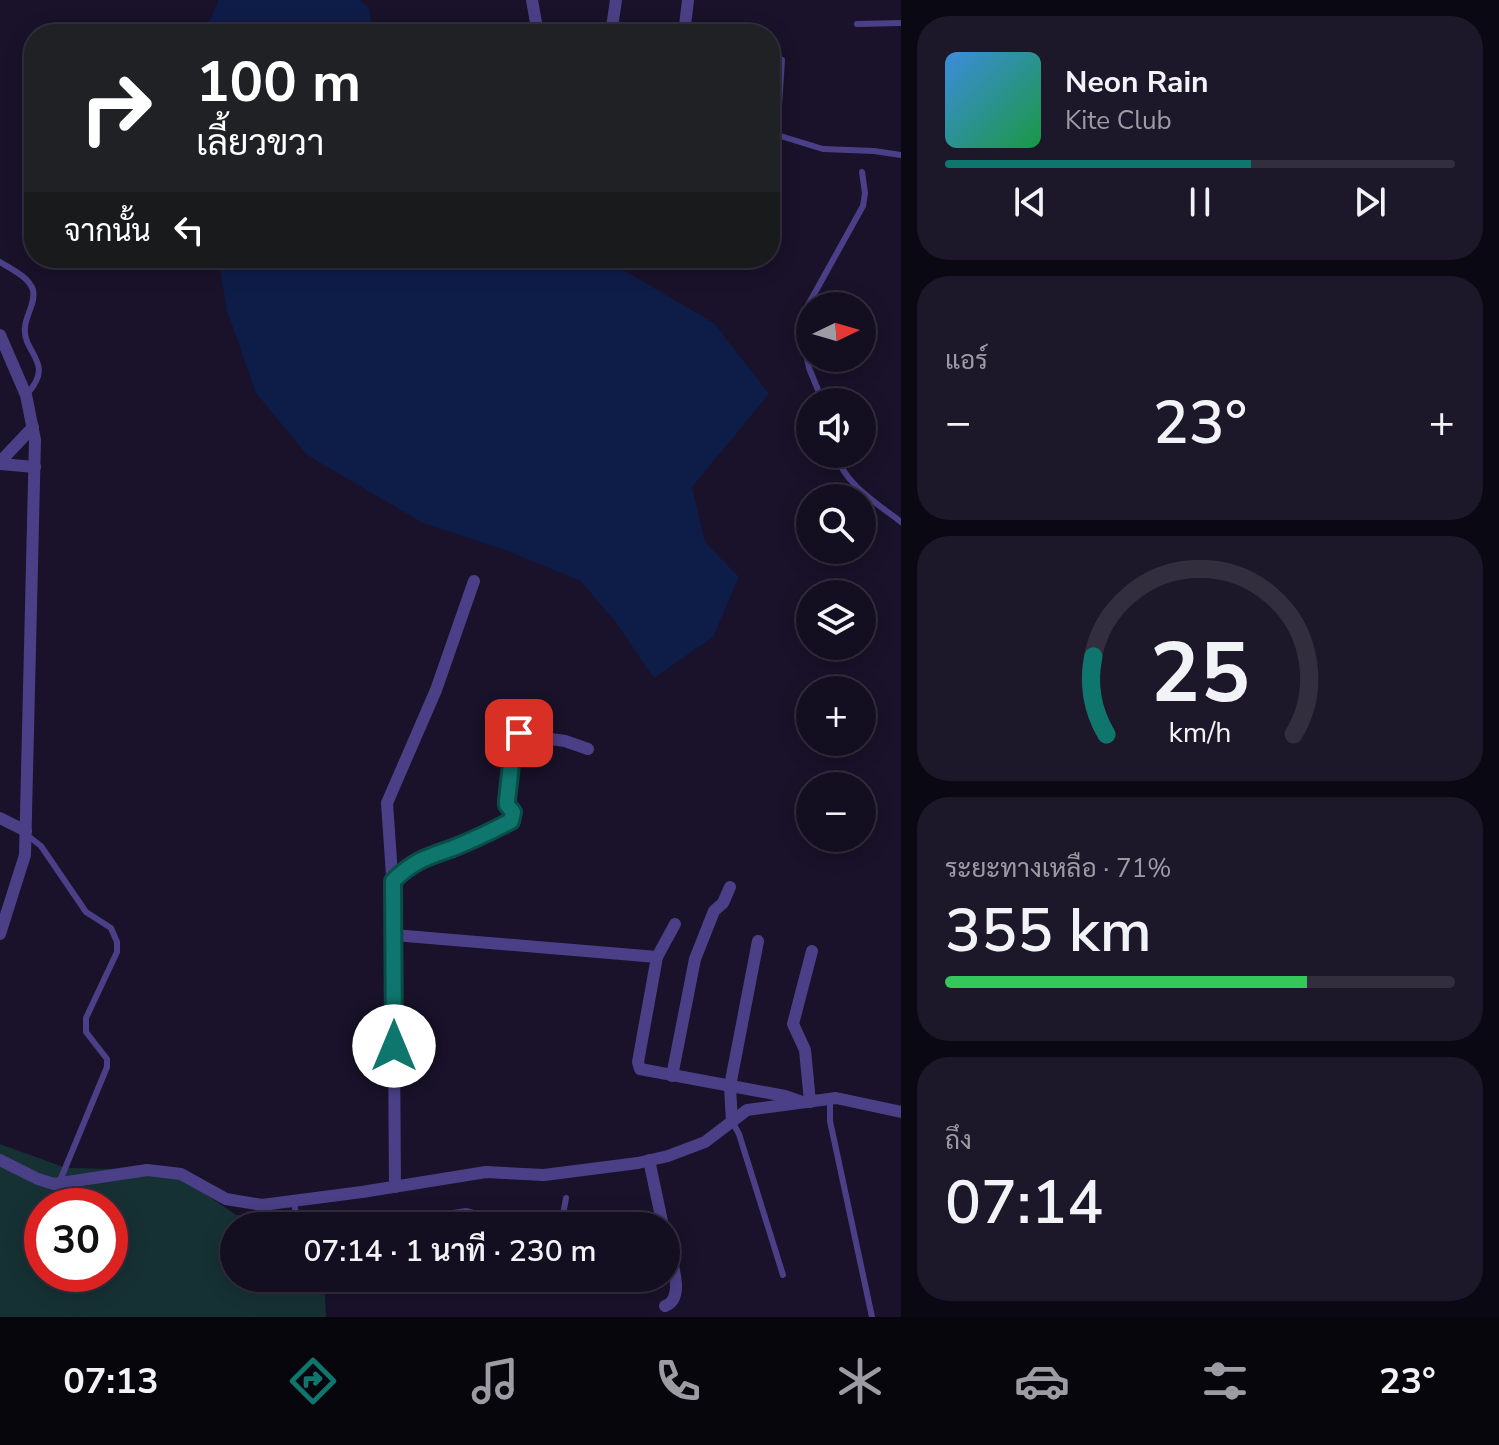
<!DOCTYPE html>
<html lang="th">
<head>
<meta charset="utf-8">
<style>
	:root { --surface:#130e20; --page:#1c1729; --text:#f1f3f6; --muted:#9d9ca5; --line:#322e3e; --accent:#0f766e }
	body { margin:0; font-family:"Nunito Sans",Sarabun,sans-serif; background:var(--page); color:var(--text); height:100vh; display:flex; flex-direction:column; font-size:30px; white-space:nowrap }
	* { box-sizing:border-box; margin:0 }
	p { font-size:26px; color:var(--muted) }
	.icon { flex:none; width:44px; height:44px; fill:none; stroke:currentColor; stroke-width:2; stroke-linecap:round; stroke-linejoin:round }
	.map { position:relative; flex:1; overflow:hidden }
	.panel { display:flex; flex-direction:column; gap:16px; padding:16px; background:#0a0812; width:598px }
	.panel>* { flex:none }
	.hud { position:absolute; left:24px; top:24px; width:756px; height:244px; border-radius:32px; box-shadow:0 4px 20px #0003,0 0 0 2px var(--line); background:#202124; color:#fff; overflow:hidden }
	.needle { width:52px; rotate:85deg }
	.tools { position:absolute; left:796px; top:292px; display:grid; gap:16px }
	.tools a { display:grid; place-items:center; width:80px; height:80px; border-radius:50%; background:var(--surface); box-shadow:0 4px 20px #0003,0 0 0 2px var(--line); font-size:40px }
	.speed { position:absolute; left:24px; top:1188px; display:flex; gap:16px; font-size:40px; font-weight:700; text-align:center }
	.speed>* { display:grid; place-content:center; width:104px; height:104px; border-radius:50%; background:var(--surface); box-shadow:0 4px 20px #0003,0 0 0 2px var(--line); line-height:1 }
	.speed .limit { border:12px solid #d22; background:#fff; color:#111 }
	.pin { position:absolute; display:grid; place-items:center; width:68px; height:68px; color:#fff; margin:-34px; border-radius:16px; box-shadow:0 4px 12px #0006 }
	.me { position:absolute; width:88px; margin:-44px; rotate:0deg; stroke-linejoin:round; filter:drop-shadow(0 0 6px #0008) }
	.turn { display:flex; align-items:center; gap:28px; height:168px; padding:0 40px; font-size:36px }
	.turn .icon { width:104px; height:104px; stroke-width:2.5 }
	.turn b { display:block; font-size:56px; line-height:68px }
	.then { display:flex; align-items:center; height:76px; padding:0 40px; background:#0003; gap:16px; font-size:30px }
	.big { font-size:60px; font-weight:600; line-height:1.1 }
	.panel .widget { flex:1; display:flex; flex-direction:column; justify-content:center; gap:12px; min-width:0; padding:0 28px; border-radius:32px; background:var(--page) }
	.panel .dial { align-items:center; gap:0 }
	.dial svg { height:208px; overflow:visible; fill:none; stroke:var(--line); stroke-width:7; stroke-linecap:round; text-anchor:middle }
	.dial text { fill:var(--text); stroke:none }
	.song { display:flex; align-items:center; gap:24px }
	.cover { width:96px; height:96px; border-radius:12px; background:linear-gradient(135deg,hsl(210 70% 55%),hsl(140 70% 35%)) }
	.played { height:8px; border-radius:4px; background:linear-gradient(90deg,var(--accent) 60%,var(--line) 60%) }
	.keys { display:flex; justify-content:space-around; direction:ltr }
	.heat { display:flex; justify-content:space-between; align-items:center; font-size:44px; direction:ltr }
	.charge { height:12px; border-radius:6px; background:linear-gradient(90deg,#34c759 71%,var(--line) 0) }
	.trip { position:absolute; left:220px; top:1212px; width:460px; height:80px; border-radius:40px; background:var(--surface); box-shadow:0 4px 20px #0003,0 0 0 2px var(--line); font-weight:600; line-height:80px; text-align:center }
	.tab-bar { display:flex; height:128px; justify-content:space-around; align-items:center; background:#08060d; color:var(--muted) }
	.tab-bar .icon { width:56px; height:56px }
	.tab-bar .active { color:var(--accent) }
	.tab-bar b { font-size:36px; color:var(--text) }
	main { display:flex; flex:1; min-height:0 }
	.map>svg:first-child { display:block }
	.green { fill:#163134; fill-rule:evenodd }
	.water { fill:#0e1c48 }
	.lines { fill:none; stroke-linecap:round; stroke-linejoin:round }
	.service { stroke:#4b4087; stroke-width:6 }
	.minor { stroke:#4b4087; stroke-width:12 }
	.route-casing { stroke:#0a4d48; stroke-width:20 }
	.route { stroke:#0f766e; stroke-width:14 }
</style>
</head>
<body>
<main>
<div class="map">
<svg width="901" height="1317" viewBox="0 0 901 1317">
	<rect width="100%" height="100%" fill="#19122a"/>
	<path class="green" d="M0,1144L66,1168L171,1170L236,1215L276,1216L287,1226H234V1278H324L326,1317H0ZM42,1206H110V1274H42Z"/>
	<g class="water">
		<path d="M219,0H360L370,10L371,34H204Z"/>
		<path d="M218,258H603L714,323L769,394L692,487L705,542L739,577L713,637L654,678L617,624L581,581L505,550L423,523L307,455L256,393L227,311Z"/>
	</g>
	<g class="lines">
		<g class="service">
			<path d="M857,24L901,23"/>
			<path d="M782,60L777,135L823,149L874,151L901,155"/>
			<path d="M0,262C11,269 29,277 33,290C36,302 26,315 25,327C22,354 57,362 26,395"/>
			<path d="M823,402L809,368L802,335L808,305L863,206L865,193L862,172"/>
			<path d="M836,454C844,484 878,504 901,522"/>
			<path d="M27,835L41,846L86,912L111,928L117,942V952L86,1018V1032L107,1059V1067L59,1183"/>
			<path d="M830,1099V1121L872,1317"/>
			<path d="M733,1123L739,1134L783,1275"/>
			<path d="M294,1201L297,1222L301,1226"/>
			<path d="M369,1226L466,1211L523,1226"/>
			<path d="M561,1226L566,1198"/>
		</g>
		<g class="minor">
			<path d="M532,0L538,34"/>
			<path d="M611,34L616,0"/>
			<path d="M684,34L688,0"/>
			<path d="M0,335L26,395L35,440L25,855L0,934"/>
			<path d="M0,462L33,427"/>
			<path d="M0,464L35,467"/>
			<path d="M0,818L26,831"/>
			<path d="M393,881C413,861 427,857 453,848C473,840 492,831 511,821L513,812L507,805V801L516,734L565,741L588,749"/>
			<path d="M675,924L657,957L638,1062L640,1069L785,1096L802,1102"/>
			<path d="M394,935L657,957"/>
			<path d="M672,1076L695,959L714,911L723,903L730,887"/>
			<path d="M810,1102L805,1050L793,1024L812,951"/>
			<path d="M732,1122L730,1086L758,941"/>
			<path d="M0,1160L38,1179L54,1184L147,1170L181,1174L226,1199L262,1205L362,1192L486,1172L544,1175L638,1163L668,1156L705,1142L747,1110L836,1098L901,1112"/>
			<path d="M649,1160L663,1226"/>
			<path d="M395,1187L393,890L387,803L436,690L474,581"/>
			<path d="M665,1306C687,1298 670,1258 666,1241"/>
		</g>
	</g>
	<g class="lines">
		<g class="route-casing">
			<path id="route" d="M394,1046L393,881C413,861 427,857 453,848C473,840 492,831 511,821L513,812L507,805V801L514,736L519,733"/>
		</g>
		<use href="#route" class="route"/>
	</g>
</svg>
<div class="tools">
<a><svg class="needle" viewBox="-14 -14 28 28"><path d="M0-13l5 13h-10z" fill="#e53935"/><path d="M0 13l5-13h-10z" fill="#9d9ca5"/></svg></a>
<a><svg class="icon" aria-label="sound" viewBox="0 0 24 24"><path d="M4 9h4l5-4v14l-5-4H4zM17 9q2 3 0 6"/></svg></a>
<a><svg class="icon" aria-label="search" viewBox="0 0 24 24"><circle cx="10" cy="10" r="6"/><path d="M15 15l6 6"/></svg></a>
<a><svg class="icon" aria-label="layers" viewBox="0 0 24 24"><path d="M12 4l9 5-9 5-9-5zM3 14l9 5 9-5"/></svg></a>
<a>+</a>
<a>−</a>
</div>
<div class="speed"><div class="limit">30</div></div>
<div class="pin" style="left:519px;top:733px;background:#d93025"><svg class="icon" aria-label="arrive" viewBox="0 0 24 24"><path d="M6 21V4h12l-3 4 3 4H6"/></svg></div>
<svg class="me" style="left:394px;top:1046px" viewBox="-20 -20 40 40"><circle r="19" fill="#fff"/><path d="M0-13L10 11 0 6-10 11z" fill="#0f766e"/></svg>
<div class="trip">07:14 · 1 นาที · 230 m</div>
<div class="hud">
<div class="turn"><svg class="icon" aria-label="right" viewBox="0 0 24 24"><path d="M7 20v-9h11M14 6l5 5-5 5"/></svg><div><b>100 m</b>เลี้ยวขวา</div></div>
<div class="then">จากนั้น<svg class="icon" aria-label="left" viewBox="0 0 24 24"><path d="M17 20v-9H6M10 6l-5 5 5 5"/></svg></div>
</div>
</div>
<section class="panel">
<div class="widget">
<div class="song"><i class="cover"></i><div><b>Neon Rain</b><p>Kite Club</p></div></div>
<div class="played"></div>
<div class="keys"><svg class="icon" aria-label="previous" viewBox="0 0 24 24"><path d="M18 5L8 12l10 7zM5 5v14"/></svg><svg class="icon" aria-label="pause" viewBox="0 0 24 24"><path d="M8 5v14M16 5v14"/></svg><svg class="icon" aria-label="next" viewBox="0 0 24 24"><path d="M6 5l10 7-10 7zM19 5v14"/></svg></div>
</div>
<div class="widget"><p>แอร์</p>
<div class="heat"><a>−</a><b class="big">23°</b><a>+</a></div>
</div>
<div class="widget dial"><svg viewBox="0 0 100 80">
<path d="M14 69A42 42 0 1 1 86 69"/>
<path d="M14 69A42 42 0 0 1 9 39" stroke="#0f766e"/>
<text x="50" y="56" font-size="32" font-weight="700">25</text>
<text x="50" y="72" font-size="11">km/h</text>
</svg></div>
<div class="widget"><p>ระยะทางเหลือ · 71%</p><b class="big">355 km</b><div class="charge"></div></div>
<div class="widget"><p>ถึง</p><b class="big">07:14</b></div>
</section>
</main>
<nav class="tab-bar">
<b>07:13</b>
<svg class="icon active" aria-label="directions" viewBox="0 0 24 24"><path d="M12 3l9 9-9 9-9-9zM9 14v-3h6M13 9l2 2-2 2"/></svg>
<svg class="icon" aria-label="music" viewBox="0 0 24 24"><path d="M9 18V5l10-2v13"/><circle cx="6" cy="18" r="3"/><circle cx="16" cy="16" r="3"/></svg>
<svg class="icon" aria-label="phone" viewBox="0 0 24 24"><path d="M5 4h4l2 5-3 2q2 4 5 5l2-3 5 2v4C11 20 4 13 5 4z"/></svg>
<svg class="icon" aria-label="climate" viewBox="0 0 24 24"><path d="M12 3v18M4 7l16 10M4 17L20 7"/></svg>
<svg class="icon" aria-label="car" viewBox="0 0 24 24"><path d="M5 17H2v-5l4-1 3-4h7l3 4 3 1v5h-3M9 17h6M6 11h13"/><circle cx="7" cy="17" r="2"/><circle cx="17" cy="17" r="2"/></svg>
<svg class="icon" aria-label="filters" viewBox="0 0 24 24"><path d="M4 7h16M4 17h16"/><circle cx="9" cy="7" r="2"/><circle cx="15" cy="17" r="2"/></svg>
<b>23°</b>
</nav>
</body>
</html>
